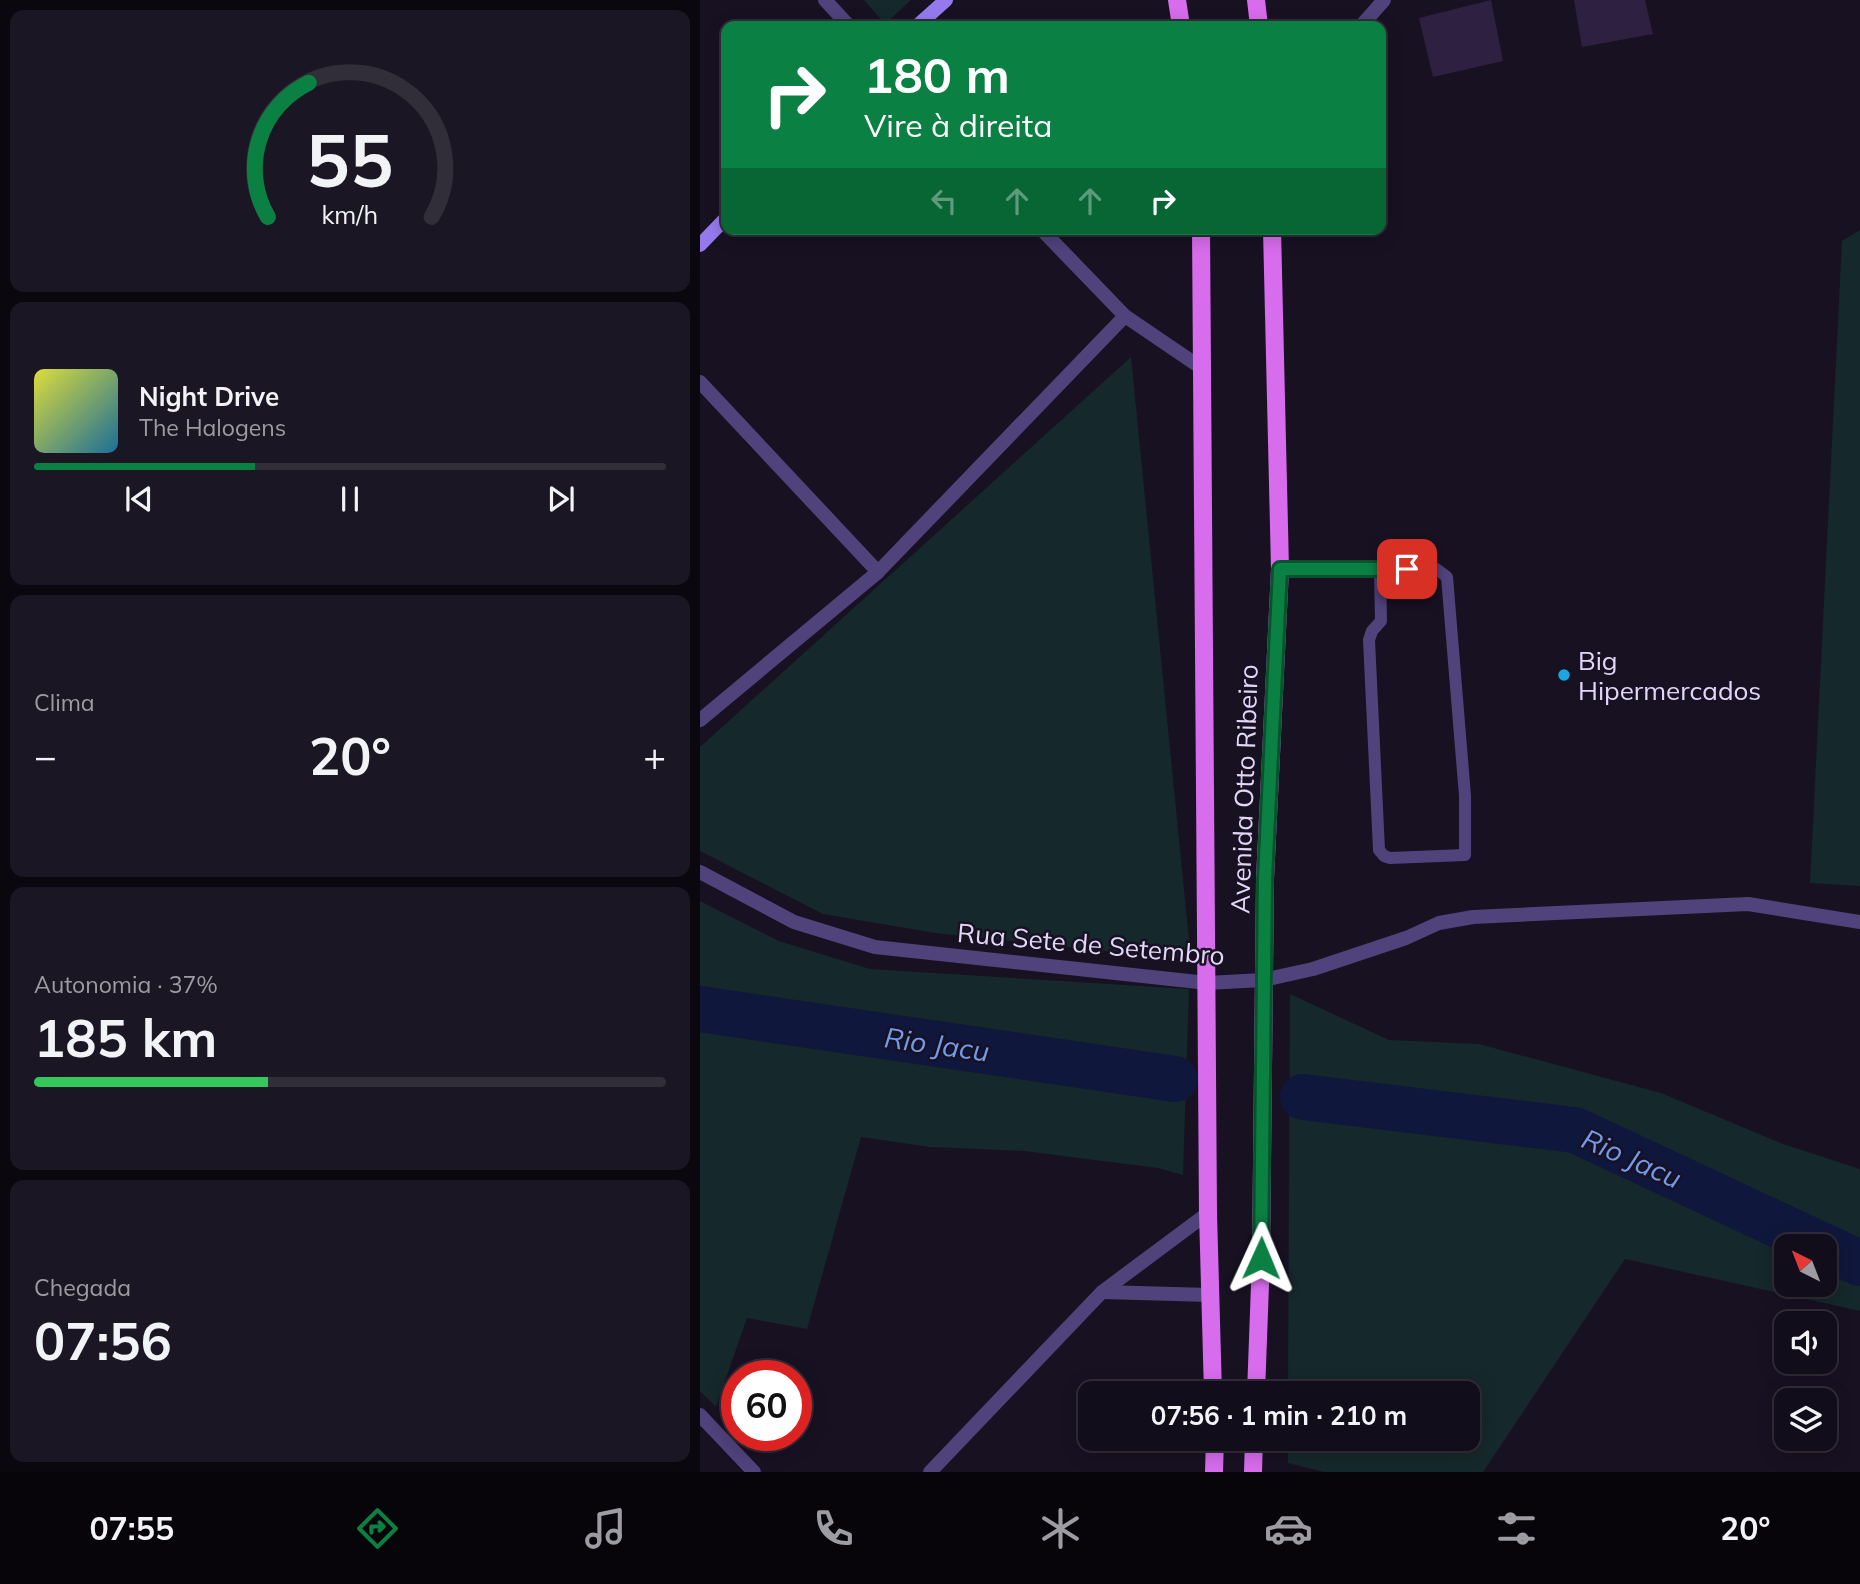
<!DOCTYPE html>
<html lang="pt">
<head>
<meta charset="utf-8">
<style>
	:root { --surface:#120d1a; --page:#1b1623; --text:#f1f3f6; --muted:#9c9ca2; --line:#312d39; --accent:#0b8043 }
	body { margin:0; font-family:Mulish,sans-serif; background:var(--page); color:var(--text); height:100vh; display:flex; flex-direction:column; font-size:26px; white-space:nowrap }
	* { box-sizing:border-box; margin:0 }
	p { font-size:23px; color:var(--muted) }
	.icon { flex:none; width:38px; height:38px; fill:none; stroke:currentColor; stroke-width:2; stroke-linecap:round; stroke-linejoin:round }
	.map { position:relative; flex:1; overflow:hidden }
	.side { display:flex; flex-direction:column; gap:10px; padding:10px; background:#0a070e; width:700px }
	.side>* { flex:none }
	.top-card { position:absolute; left:21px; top:21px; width:665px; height:214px; border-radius:14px; box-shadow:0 4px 18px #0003,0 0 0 2px var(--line); background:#0b8043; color:#fff; overflow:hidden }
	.needle { width:46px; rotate:318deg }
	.tools { position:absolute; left:1074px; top:1234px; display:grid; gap:14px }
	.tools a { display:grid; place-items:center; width:63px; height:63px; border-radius:14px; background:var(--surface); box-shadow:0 4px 18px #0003,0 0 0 2px var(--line); font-size:35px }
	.speed { position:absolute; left:21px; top:1360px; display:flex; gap:14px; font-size:35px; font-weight:700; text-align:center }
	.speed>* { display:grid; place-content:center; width:91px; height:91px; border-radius:50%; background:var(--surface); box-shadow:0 4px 18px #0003,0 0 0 2px var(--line); line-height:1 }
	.speed .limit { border:10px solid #d22; background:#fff; color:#111 }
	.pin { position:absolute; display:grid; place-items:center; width:60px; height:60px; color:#fff; margin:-30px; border-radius:14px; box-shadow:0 4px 10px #0006 }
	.me { position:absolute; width:77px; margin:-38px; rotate:1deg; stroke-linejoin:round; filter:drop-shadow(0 0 5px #0008) }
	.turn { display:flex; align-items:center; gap:24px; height:147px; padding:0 28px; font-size:32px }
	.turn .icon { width:91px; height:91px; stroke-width:2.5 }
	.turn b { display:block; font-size:49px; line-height:60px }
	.lanes { display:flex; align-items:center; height:66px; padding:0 28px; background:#0003; justify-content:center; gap:35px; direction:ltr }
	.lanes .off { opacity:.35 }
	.big { font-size:52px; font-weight:700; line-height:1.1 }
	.side .widget { flex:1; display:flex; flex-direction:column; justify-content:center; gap:10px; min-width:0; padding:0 24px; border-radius:14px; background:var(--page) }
	.side .dial { align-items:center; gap:0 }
	.dial svg { height:182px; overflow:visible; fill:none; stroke:var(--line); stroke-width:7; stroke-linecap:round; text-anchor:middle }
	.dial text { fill:var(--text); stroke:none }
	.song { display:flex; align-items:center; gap:21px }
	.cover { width:84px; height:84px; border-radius:10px; background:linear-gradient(135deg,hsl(60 70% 55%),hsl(200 70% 35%)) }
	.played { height:7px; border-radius:4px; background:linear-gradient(90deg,var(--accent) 35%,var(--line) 35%) }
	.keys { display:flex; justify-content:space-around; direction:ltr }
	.heat { display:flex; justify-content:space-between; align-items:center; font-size:38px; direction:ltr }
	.charge { height:10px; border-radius:5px; background:linear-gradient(90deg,#34c759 37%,var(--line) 0) }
	.trip { position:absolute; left:378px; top:1381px; width:402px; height:70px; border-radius:14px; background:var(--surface); box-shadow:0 4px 18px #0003,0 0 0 2px var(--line); font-weight:700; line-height:70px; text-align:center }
	.dock { display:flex; height:112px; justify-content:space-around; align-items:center; background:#07050a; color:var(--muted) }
	.dock .icon { width:49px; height:49px }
	.dock .active { color:var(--accent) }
	.dock b { font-size:32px; color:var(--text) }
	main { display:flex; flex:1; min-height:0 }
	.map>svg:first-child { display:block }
	.green { fill:#15282b; fill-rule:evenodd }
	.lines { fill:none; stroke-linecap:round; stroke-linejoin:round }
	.river { stroke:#10173c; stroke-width:46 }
	.building { fill:#2d2041 }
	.lane { stroke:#50427b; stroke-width:12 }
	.street { stroke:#50427b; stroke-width:14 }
	.secondary { stroke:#957aee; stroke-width:14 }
	.primary { stroke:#d76cec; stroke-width:18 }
	.route-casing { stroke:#07532c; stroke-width:18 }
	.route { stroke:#0b8043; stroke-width:12 }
	.poi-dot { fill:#1da5e0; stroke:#181122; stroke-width:2.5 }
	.labels { text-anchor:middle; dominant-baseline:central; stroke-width:5; stroke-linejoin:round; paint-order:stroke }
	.poi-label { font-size:26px; fill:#e2d7fa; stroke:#181122; text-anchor:start }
	.street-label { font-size:26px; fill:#e2d7fa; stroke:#181122 }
	.water-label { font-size:28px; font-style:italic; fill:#739bed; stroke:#181122 }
</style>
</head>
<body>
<main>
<section class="side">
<div class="widget dial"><svg viewBox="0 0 100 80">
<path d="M14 69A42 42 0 1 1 86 69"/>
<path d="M14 69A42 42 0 0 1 32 10" stroke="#0b8043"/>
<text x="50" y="56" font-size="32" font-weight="700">55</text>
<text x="50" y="72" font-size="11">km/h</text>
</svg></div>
<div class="widget">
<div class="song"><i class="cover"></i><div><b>Night Drive</b><p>The Halogens</p></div></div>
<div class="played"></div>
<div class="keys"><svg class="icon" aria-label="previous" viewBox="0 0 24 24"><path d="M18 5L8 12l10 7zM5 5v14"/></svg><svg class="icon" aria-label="pause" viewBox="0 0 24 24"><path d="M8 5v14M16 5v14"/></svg><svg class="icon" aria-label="next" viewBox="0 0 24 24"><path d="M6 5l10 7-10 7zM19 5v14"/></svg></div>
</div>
<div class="widget"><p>Clima</p>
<div class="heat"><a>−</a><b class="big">20°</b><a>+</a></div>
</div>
<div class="widget"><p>Autonomia · 37%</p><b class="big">185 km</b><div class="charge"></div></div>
<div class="widget"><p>Chegada</p><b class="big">07:56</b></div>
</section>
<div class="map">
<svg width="1160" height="1472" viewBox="0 0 1160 1472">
	<rect width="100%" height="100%" fill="#181122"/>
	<g class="green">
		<path d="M164,0H211L185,24Z"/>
		<path d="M1160,230V886L1110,883L1142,241Z"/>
		<path d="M431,357L491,960L235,933L123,914L0,851V747Z"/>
		<path d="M0,901L79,941L170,969L489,989L483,1175L458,1168L324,1151L230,1147L161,1137L107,1329L47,1318L16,1407L0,1391Z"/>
		<path d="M590,994L689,1040L779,1044L961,1093L1083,1144L1160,1169V1311L925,1259L783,1472H624L588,1463V1439L768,1438V1393H588ZM1125,1246V1284H1087V1246Z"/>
	</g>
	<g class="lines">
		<g class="river">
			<path d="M0,1009L475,1079"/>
			<path d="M603,1097L875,1130L1123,1246"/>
			<path d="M1125,1247L1160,1263"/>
		</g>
	</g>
	<g class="building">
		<path d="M791,0L803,61L733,77L719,18Z"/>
		<path d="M874,0H945L953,34L882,47Z"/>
	</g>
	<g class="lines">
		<path class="lane" d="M580,569L735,568L747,577L765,796V855L690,858L684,856L679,850L669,640L672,631L681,621L680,570"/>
		<g class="street">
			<path d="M125,0L149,26"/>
			<path d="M661,26L684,0"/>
			<path d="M341,229L425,316"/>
			<path d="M0,382L178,572"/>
			<path d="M0,720L178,572L425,316L503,369"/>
			<path d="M0,872L94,922L175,947L507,983L563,980L613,969L706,938L739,923L773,917L1048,904L1160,922"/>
			<path d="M402,1292L510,1295"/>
			<path d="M0,1415L54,1472"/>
			<path d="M230,1472L402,1292L508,1213"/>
		</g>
		<g class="secondary">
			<path d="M217,26L246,0"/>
			<path d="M0,245L26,218"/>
		</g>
		<g class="primary">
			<path d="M477,0L481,26"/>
			<path d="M556,0L559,26"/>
			<path d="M501,229L508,1213L513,1393"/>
			<path d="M556,1393L561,1258L565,879L580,569L572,229"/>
			<path d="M514,1472L515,1438"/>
			<path d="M553,1472L554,1438"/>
		</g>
	</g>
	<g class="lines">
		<g class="route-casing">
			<path id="route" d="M561,1258L565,879L580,569H707"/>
		</g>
		<use href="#route" class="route"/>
	</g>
	<circle class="poi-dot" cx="864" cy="675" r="7"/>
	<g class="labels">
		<g class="poi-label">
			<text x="878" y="660">Big<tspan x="878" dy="30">Hipermercados</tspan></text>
		</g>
		<g class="street-label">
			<text transform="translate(544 789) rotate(-88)">Avenida Otto Ribeiro</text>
			<text transform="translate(391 944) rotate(5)">Rua Sete de Setembro</text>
		</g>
		<g class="water-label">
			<text transform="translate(237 1044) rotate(8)">Rio Jacu</text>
			<text transform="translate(932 1158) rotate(24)">Rio Jacu</text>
		</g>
	</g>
</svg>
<div class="tools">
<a><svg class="needle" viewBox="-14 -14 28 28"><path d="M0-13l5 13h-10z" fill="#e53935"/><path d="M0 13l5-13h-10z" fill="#9c9ca2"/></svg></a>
<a><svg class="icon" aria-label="sound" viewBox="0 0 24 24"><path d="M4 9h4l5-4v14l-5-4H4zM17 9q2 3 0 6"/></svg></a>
<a><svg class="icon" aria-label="layers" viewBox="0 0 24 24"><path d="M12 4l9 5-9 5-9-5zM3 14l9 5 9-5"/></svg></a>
</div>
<div class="speed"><div class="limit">60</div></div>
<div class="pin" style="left:707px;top:569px;background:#d93025"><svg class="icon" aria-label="arrive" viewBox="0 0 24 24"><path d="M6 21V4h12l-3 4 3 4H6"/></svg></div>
<svg class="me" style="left:561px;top:1258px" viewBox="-20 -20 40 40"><path d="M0-17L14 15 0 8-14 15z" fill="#0b8043" stroke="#fff" stroke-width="4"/></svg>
<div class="trip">07:56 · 1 min · 210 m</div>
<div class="top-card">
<div class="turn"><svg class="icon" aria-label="right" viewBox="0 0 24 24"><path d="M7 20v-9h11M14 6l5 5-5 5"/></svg><div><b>180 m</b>Vire à direita</div></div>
<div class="lanes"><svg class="icon off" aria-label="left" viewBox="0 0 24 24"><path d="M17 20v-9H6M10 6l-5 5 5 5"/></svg><svg class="icon off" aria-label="ahead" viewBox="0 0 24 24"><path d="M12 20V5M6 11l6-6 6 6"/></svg><svg class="icon off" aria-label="ahead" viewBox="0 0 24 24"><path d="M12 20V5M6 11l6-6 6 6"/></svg><svg class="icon" aria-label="right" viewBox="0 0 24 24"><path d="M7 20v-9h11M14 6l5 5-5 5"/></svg></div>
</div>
</div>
</main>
<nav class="dock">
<b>07:55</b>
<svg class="icon active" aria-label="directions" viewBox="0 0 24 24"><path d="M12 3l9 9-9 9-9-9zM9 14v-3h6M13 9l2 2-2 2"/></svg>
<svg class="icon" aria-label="music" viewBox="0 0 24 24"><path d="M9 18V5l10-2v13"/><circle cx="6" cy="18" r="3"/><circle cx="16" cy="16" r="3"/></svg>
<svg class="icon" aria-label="phone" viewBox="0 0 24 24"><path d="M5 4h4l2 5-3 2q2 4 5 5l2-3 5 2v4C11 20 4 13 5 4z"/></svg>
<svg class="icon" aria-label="climate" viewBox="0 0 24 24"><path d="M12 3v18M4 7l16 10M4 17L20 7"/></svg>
<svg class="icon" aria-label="car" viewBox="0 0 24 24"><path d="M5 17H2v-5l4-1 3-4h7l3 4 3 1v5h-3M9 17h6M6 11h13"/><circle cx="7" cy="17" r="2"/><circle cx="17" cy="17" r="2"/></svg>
<svg class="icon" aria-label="filters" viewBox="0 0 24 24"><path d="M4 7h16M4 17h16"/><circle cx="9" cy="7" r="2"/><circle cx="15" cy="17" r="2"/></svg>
<b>20°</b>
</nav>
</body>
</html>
